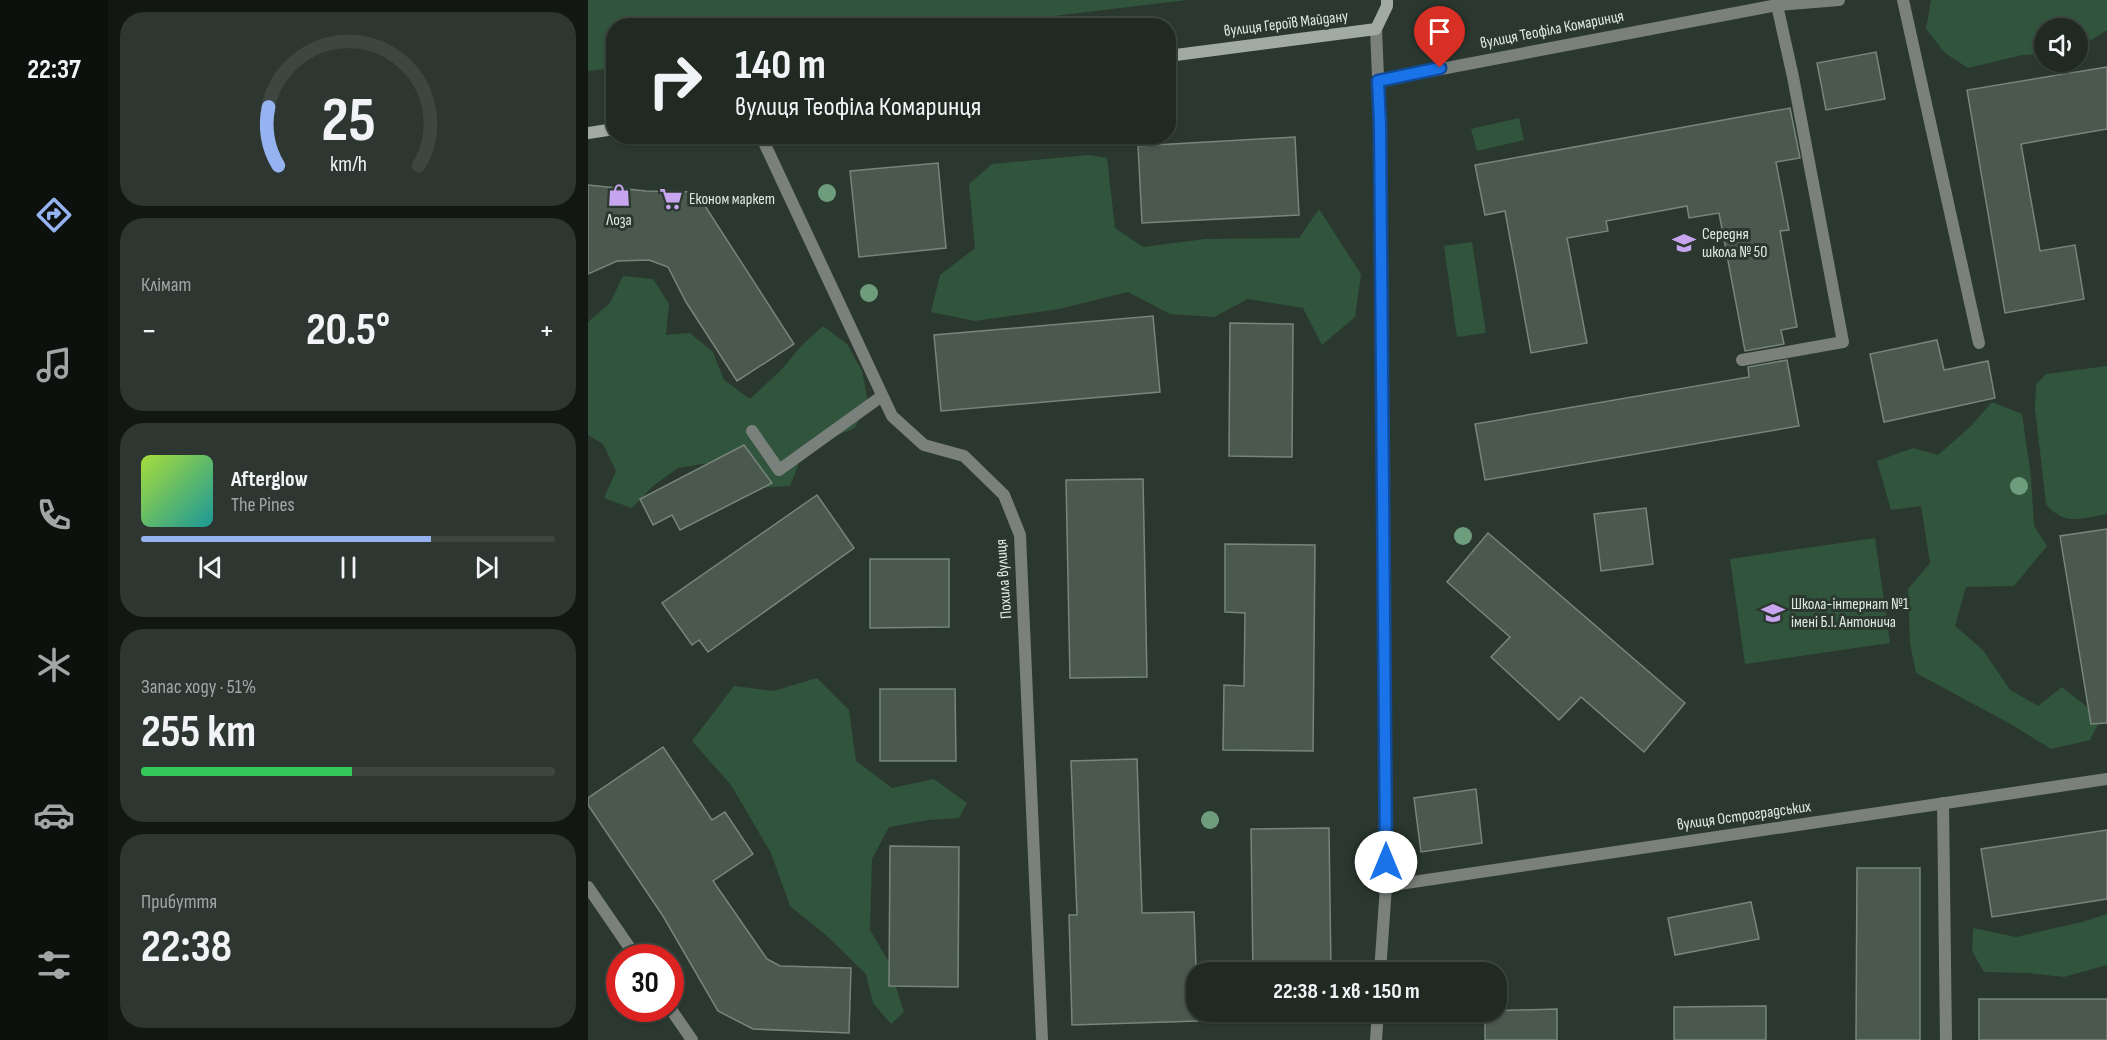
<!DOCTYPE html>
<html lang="uk">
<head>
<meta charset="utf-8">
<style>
	:root { --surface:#202a23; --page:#2d3630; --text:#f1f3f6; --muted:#a2a7a6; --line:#3d4641; --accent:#95b2f1 }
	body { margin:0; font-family:"Sofia Sans Condensed",sans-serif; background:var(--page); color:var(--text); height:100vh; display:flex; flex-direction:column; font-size:22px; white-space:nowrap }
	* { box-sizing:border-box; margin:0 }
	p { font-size:20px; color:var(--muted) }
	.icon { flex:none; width:33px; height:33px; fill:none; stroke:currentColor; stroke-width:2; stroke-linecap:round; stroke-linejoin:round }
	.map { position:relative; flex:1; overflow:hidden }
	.sheet { display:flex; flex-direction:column; gap:12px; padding:12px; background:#121713; width:480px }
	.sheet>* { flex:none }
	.hud { position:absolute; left:18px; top:18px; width:570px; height:126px; border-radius:24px; box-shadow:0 2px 4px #0004,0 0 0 2px var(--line); background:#202a23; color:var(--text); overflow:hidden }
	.buttons { position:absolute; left:1446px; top:18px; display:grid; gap:12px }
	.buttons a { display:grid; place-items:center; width:54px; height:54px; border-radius:50%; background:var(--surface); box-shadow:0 2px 4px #0004,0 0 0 2px var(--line); font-size:30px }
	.speed { position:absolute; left:18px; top:944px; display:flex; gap:12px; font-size:30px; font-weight:700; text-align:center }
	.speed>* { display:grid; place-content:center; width:78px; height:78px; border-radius:50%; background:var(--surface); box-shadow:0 2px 4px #0004,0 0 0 2px var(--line); line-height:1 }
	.speed .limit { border:9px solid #d22; background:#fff; color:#111 }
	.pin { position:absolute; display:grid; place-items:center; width:51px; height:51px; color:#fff; margin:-62px -26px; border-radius:50% 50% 50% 0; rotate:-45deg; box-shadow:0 0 6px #0007 }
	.pin .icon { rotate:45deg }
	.me { position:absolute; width:66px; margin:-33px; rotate:0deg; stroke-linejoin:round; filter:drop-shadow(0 0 4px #0008) }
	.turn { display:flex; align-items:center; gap:21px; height:126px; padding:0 30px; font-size:27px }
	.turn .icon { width:78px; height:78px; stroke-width:2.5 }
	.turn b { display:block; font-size:42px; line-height:51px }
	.big { font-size:45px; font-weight:700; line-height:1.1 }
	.sheet .widget { flex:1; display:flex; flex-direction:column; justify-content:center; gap:9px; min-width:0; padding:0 21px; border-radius:24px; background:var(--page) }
	.sheet .dial { align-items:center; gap:0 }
	.dial svg { height:156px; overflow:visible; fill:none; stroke:var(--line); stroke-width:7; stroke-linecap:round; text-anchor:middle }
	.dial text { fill:var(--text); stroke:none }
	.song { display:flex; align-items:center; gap:18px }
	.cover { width:72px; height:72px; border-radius:9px; background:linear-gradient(135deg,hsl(80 70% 55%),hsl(180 70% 35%)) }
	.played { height:6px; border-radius:3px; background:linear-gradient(90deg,var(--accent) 70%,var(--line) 70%) }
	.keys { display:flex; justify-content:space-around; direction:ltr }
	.heat { display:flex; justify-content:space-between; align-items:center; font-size:33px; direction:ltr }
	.charge { height:9px; border-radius:4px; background:linear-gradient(90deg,#34c759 51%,var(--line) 0) }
	.trip { position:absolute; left:598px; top:962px; width:321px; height:60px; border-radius:24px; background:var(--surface); box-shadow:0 2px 4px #0004,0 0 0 2px var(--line); font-weight:700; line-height:60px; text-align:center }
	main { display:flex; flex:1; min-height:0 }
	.dock { display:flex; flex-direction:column; width:108px; justify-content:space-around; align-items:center; background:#0d110e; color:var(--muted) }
	.dock .icon { width:42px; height:42px }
	.dock .selected { color:var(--accent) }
	.dock b { font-size:27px; color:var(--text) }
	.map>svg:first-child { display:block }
	.green { fill:#31543d }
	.building { fill:#4a584e; stroke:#77857b; stroke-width:1.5 }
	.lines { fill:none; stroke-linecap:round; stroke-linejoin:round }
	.service { stroke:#7a807c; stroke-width:12 }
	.minor { stroke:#7a807c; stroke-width:12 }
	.secondary { stroke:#a1aba4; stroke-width:12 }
	.tree { fill:#6e9d7d }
	.route-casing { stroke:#114b97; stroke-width:15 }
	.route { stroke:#1a73e8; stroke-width:10 }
	.labels { text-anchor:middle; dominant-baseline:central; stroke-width:6; stroke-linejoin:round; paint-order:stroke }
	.street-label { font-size:16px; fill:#e2eae4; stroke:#2b382f }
	.poi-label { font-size:16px; fill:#e2eae4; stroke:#2b382f; text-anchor:start }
</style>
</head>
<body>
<main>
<nav class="dock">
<b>22:37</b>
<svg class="icon selected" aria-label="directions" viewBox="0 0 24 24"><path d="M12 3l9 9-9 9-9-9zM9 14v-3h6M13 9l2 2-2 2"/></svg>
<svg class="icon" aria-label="music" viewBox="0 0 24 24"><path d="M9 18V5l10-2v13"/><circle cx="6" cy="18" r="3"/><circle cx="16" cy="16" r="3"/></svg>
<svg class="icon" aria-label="phone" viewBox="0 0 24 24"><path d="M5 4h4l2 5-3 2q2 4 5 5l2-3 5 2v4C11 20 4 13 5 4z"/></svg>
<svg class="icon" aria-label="climate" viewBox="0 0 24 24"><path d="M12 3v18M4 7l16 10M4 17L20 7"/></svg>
<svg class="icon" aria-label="car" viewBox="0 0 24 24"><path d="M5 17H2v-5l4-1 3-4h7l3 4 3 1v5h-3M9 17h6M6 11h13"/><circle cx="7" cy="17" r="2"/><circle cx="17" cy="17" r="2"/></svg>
<svg class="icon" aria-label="filters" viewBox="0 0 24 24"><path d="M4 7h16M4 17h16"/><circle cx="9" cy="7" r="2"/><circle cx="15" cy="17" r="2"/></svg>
</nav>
<section class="sheet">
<div class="widget dial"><svg viewBox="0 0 100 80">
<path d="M14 69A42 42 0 1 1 86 69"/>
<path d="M14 69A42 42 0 0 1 9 39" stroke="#95b2f1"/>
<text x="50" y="56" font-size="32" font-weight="700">25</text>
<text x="50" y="72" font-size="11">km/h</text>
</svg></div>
<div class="widget"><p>Клімат</p>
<div class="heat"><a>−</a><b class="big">20.5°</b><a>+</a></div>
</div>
<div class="widget">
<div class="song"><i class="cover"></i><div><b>Afterglow</b><p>The Pines</p></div></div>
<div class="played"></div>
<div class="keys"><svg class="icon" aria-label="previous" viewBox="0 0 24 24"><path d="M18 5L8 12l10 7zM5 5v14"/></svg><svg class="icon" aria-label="pause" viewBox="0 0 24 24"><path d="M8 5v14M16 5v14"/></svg><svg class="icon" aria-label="next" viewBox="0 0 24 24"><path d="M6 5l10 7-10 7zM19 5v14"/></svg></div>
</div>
<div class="widget"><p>Запас ходу · 51%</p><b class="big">255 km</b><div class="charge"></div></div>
<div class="widget"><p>Прибуття</p><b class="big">22:38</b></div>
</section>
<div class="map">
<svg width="1519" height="1040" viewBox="0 0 1519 1040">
	<rect width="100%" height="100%" fill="#2b382f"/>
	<g class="green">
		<path d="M0,0H599L383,26H26L25,68L0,71Z"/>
		<path d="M1343,0H1519V30L1490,48V28H1456V54L1434,55L1380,68L1357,53L1338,29Z"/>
		<path d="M931,118L936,140L889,151L883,129Z"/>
		<path d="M501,155L519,158L527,228L555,247L617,239L711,238L731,209L773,274L767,317L734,345L715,308L660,299L626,317L582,314L540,292L471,309L387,321L343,312L352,275L387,248L381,184L404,164Z"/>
		<path d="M884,242L898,333L869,337L856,246Z"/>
		<path d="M35,276L65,279L81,304L78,335L102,333L125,352L136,380L162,399L194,369L213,346L235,326L259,344L274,371L280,401L267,428L238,440L213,458L202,486L171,488L148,467L120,463L90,468L65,486L44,508L16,498L28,471L15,444L0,435V322L22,303Z"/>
		<path d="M1519,366V514C1493,518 1477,527 1458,504L1447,408L1448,385L1458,374Z"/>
		<path d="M1404,402L1434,414L1443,477L1446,526L1459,546L1426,586L1378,587L1367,626L1395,650L1422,690L1450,706L1474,687L1513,718L1502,740L1463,749L1426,726L1328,673L1322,643L1320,589L1342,563L1333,506L1303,510L1289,461L1325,448L1350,455L1382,427Z"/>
		<path d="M1287,538L1302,643L1157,664L1142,559Z"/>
		<path d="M229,678L261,710L268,761L304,788L346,779L379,803L371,818L340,820L301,827L284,859L282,930L299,959L316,1012L303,1024L285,1003L278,974L239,936L202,906L183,853L143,785L104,741L146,686L185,691Z"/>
		<path d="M1519,914V965L1476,977L1440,973L1396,972L1384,951L1385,928L1428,937L1494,922Z"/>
	</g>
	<g class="building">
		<path d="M1288,52L1297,99L1238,110L1229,63Z"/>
		<path d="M1519,67V129L1433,144L1452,251L1487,245L1496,299L1417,313L1379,90Z"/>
		<path d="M1202,108L1212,158L1188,162L1201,230L1192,231L1209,327L1193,330L1196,344L1157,351L1131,213L1101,218L1099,206L1018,221L1020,231L979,238L999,343L943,353L917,211L897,215L887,165Z"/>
		<path d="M707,137L711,215L554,223L550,146Z"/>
		<path d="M350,163L358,248L271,257L262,171Z"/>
		<path d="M0,185L58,191L108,192L206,344L149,381L98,302L80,267L61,260L29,261L0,274Z"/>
		<path d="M565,316L572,392L353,411L346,335Z"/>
		<path d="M642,323L705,324L704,457L641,456Z"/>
		<path d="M1349,340L1356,370L1400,361L1407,398L1296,422L1282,354Z"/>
		<path d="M1199,360L1211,426L897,480L887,424L1161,377L1160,367Z"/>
		<path d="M156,445L184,483L92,530L84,515L65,525L52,499Z"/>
		<path d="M555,479L559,677L482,678L478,480Z"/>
		<path d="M229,495L266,548L120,652L111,640L104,645L74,603Z"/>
		<path d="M1058,508L1065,564L1013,571L1006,514Z"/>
		<path d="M1519,529V723L1503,724L1472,536Z"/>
		<path d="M900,533L1097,703L1056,752L993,697L971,720L903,657L922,637L859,582Z"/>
		<path d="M637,544L727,545L725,751L635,750L636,685L656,686L657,613L637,612Z"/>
		<path d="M282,559H361V627L282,628Z"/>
		<path d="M292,689H367L368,761H292Z"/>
		<path d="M75,747L124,820L137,812L165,854L125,881L179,959L192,966L263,968L261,1033L165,1029L130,1011L75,916L0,805V798Z"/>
		<path d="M549,759L554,913L606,912L610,1021L484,1025L481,915H489L483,761Z"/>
		<path d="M888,789L894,843L833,852L826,798Z"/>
		<path d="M741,828L743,972H665L663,829Z"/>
		<path d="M1519,830V899L1404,917L1393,849Z"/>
		<path d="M302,846L371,847L370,987L301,986Z"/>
		<path d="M1269,868H1332V1040H1268Z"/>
		<path d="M1163,902L1171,939L1087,955L1080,918Z"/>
		<rect x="1391" y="999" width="128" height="41"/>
		<path d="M1178,1006V1040H1086V1007Z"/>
		<path d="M969,1009V1040H897V1011Z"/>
	</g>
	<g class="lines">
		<g class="service">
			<path d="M1315,0L1391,343"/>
			<path d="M1154,360L1255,342L1205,77L1189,5"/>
			<path d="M164,431L191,470L294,396"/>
			<path d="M1355,803L1358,1040"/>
		</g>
		<g class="minor">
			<path d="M788,29L792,125L798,886L792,972"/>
			<path d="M790,81L1189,5L1251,0"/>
			<path d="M173,136L304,416L336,445L376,456L416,495L432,535L454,1040"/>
			<path d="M798,886L1519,779"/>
			<path d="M0,887L48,957"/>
			<path d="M82,1008L104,1040"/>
			<path d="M788,1040L790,1011"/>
		</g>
		<g class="secondary">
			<path d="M580,56L788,29L799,6V0"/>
			<path d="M0,133L26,129"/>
		</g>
	</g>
	<g class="tree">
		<circle cx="239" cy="193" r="9"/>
		<circle cx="281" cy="293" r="9"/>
		<circle cx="1431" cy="486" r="9"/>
		<circle cx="875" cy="536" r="9"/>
		<circle cx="622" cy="820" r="9"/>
	</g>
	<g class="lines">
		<g class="route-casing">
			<path id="route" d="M798,862L792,125L790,81L852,68"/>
		</g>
		<use href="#route" class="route"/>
	</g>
	<defs>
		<g id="shop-bare" transform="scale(1.8)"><path d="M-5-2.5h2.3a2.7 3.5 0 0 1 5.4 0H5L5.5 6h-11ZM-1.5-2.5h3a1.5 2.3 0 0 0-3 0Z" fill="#c7a6ef" stroke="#2b382f" stroke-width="2.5" paint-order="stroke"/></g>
		<g id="supermarket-bare" transform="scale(1.8)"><path d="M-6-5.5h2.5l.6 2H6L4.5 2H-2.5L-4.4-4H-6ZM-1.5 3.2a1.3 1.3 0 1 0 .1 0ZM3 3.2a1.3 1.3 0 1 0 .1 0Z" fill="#c7a6ef" stroke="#2b382f" stroke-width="2.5" paint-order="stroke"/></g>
		<g id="school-bare" transform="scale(1.8)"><path d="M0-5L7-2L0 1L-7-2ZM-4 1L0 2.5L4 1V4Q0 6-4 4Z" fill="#c7a6ef" stroke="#2b382f" stroke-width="2.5" paint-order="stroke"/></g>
	</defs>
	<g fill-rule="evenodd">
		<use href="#shop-bare" x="31" y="195"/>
		<use href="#supermarket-bare" x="83" y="199"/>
		<use href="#school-bare" x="1096" y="243"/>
		<use href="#school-bare" x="1185" y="613"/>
	</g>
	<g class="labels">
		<g class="street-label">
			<text transform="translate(698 24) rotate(-7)">вулиця Героїв Майдану</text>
			<text transform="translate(964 30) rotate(-11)">вулиця Теофіла Комаринця</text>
			<text transform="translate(416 579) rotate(-94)">Похила вулиця</text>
			<text transform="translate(1156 816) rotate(-8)">вулиця Остроградських</text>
		</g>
		<g class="poi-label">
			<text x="101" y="199">Економ маркет</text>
			<text x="31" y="220" text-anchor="middle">Лоза</text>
			<text x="1114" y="234">Середня<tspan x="1114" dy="18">школа № 50</tspan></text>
			<text x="1203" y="604">Школа-інтернат №1<tspan x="1203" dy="18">імені Б.І. Антонича</tspan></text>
		</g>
	</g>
</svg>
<div class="buttons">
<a><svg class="icon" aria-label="sound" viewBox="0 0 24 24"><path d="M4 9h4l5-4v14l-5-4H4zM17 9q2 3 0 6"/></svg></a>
</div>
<div class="speed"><div class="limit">30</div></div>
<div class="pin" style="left:852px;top:68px;background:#d93025"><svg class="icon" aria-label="arrive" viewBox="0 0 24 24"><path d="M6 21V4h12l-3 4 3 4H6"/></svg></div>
<svg class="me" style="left:798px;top:862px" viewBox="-20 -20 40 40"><circle r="19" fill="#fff"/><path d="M0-13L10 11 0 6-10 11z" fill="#1a73e8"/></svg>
<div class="trip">22:38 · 1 хв · 150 m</div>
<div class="hud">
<div class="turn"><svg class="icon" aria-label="right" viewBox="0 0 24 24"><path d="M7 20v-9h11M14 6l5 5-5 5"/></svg><div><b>140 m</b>вулиця Теофіла Комаринця</div></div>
</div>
</div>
</main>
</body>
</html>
